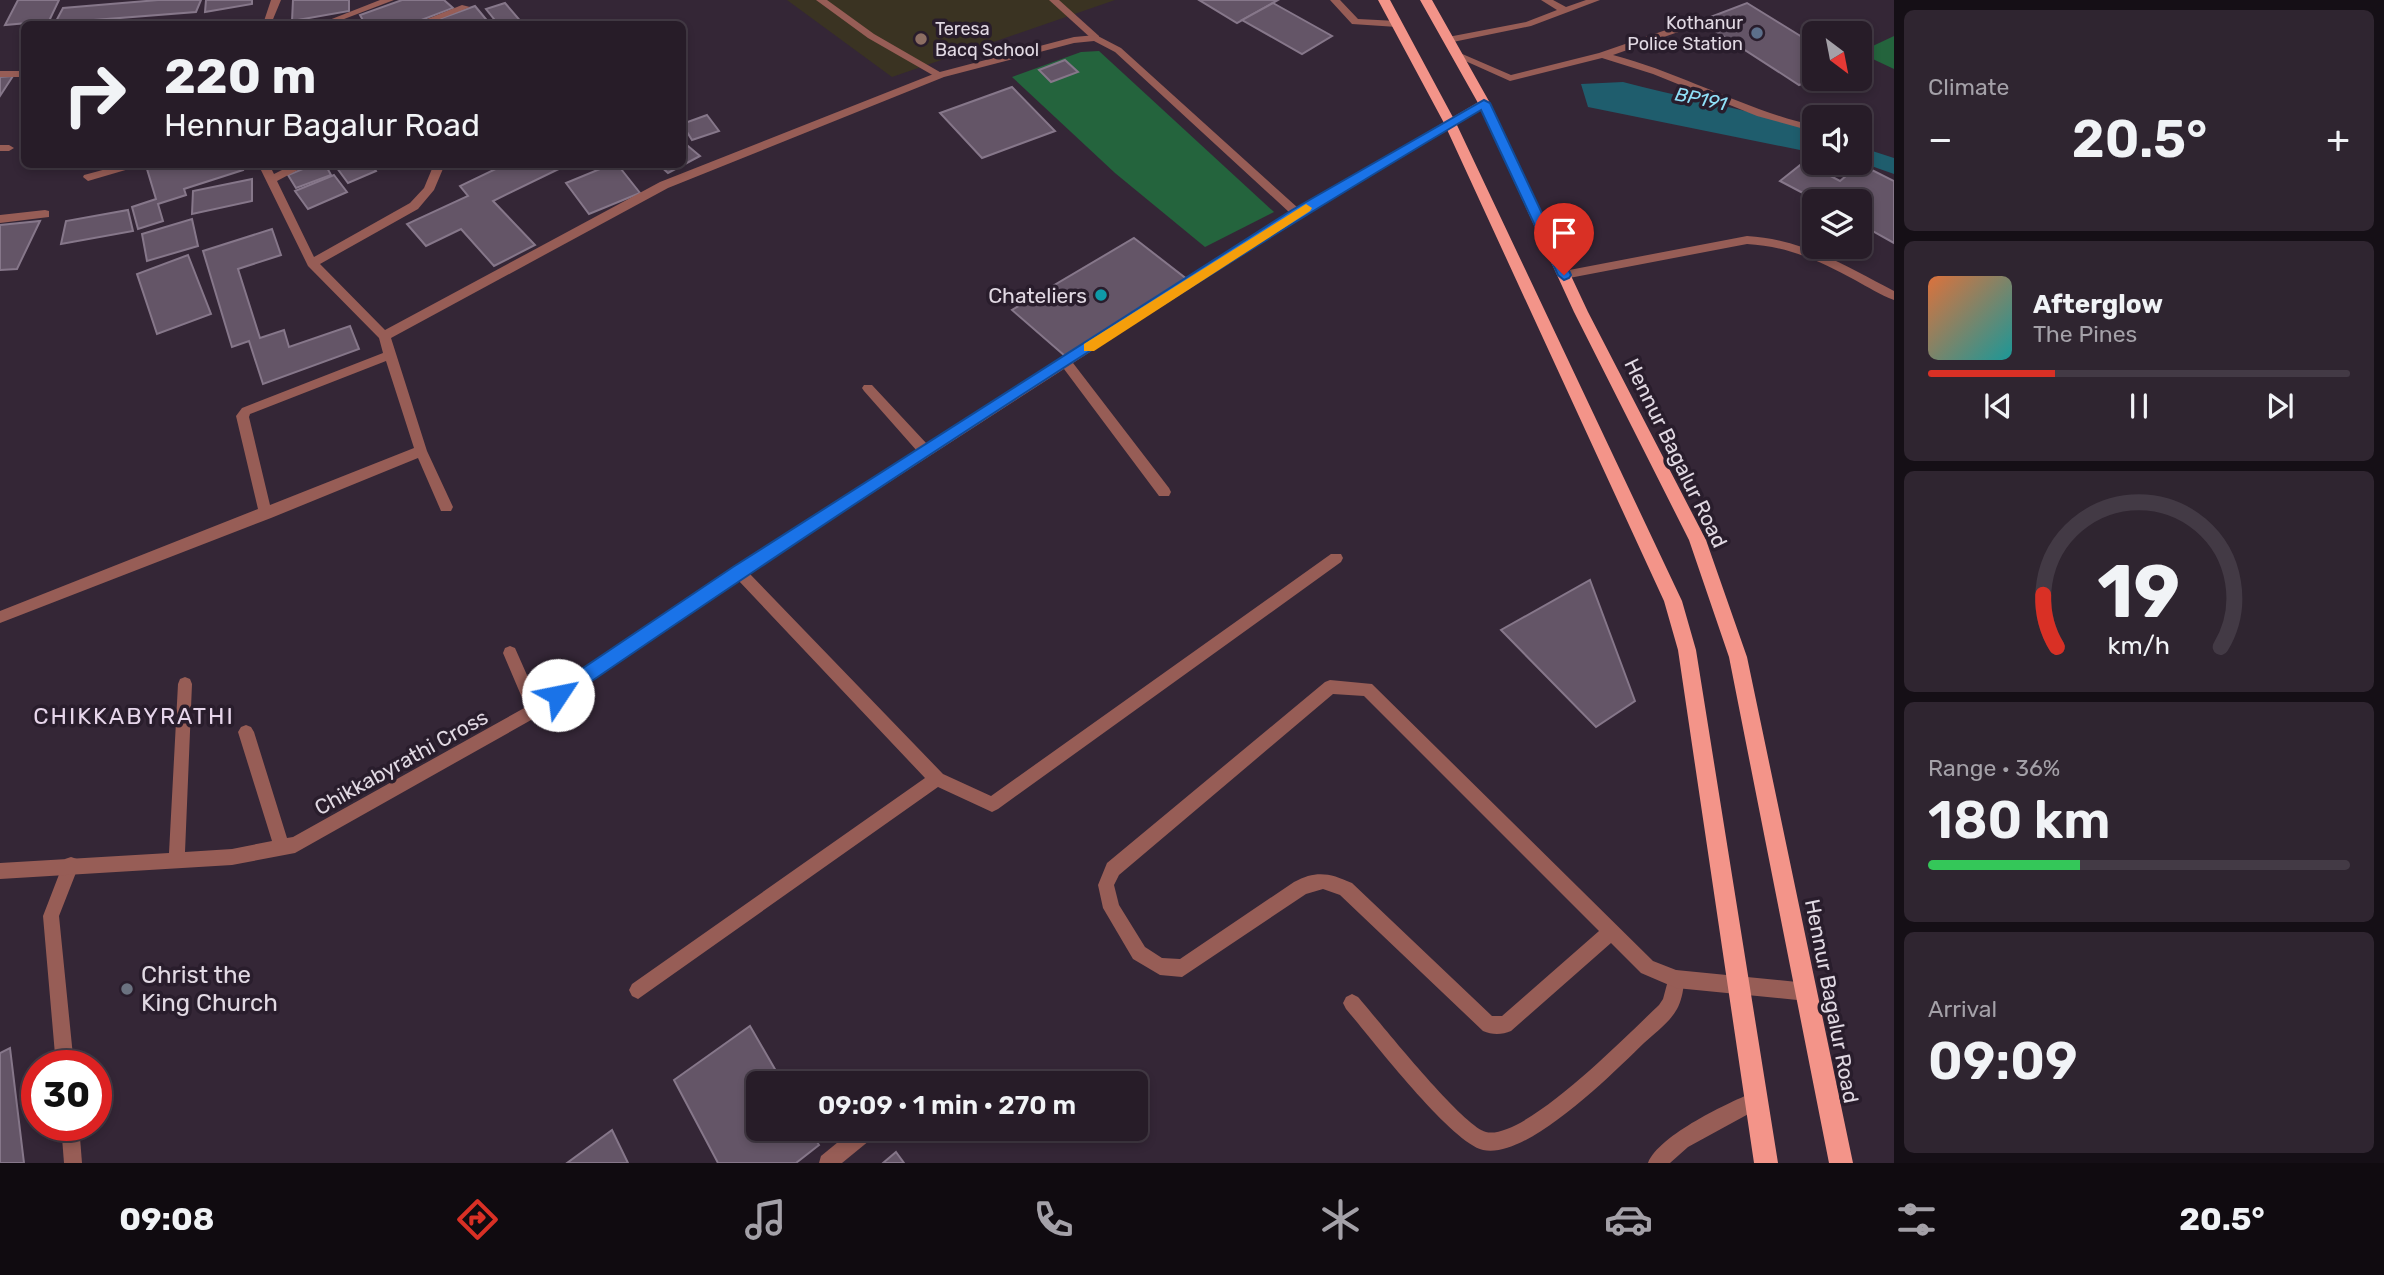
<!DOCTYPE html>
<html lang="en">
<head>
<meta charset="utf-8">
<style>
	:root { --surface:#271c28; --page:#2f2530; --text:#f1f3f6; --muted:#a4a1a8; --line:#433a45; --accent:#d93025 }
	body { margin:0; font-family:Rubik,sans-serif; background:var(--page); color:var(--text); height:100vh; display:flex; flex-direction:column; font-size:26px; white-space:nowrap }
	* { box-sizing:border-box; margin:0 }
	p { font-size:23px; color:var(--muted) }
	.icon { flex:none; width:38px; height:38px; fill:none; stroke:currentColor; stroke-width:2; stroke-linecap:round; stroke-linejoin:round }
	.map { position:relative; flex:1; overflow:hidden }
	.side { display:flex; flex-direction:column; gap:10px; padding:10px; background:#150f16; width:490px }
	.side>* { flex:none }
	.hud { position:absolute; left:21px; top:21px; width:665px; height:147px; border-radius:10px; box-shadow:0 4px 10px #0003,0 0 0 2px var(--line); background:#271c28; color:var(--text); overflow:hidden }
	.needle { width:46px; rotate:148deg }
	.buttons { position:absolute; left:1802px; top:21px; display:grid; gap:14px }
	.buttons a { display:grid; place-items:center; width:70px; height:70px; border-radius:10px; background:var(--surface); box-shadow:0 4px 10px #0003,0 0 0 2px var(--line); font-size:35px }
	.speed { position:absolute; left:21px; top:1050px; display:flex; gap:14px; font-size:35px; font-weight:700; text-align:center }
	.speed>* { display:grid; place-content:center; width:91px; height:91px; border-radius:50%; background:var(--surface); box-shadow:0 4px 10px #0003,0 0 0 2px var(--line); line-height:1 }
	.speed .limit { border:10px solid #d22; background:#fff; color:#111 }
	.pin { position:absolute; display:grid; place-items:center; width:60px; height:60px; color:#fff; margin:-72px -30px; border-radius:50% 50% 50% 0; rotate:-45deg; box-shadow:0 0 7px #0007 }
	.pin .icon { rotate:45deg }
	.me { position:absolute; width:77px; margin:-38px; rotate:56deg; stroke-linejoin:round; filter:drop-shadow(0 0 5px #0008) }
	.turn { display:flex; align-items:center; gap:24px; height:147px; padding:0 28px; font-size:32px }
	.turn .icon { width:91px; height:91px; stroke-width:2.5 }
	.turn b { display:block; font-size:49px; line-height:60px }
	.big { font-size:52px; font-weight:600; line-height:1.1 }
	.side .card { flex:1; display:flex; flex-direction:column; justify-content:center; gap:10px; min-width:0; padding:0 24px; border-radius:10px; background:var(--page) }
	.side .dial { align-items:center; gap:0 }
	.dial svg { height:182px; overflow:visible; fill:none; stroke:var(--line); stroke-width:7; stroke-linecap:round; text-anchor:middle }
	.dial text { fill:var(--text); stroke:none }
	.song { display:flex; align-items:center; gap:21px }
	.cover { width:84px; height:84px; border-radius:10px; background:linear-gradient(135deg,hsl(20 70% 55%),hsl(180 70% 35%)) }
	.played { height:7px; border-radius:4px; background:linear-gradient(90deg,var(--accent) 30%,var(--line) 30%) }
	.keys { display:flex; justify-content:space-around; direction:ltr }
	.heat { display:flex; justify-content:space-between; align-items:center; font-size:38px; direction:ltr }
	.charge { height:10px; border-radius:5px; background:linear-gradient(90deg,#34c759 36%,var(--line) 0) }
	.trip { position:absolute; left:746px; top:1071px; width:402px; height:70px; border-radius:10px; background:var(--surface); box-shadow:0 4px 10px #0003,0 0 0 2px var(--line); font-weight:600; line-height:70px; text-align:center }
	.dock { display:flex; height:112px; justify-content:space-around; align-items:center; background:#100b10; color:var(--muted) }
	.dock .icon { width:49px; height:49px }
	.dock .selected { color:var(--accent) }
	.dock b { font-size:32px; color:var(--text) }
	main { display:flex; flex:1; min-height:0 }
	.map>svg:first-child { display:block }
	.education { fill:#3a3322 }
	.green { fill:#24643d }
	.water { fill:#1f5d6d }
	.building { fill:#645567; stroke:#86778a; stroke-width:2 }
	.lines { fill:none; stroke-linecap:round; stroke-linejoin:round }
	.lane { fill:#975d56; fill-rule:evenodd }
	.street { fill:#975d56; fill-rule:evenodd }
	.primary { fill:#f39489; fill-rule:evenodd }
	.route { fill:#1a73e8; stroke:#114b97; stroke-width:2 }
	.slow { fill:#f59e0b }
	.service-dot { fill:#5c6f8a; stroke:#291d2c; stroke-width:2.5 }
	.education-dot { fill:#8d6e63; stroke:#291d2c; stroke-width:2.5 }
	.culture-dot { fill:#0f9aa8; stroke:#291d2c; stroke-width:2.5 }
	.worship-dot { fill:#6b7280; stroke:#291d2c; stroke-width:2.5 }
	.labels { text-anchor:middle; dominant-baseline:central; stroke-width:7; stroke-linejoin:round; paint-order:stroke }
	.far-poi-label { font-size:18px; fill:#e1d9e3; stroke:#291d2c; text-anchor:end }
	.far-water-label { font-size:19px; font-style:italic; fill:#90e0f8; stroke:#291d2c }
	.poi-label { font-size:21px; fill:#e1d9e3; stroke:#291d2c; text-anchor:end }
	.street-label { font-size:21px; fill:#e1d9e3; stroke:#291d2c }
	.neighbourhood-label { font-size:23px; letter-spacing:2px; fill:#e7d6eb; stroke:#291d2c }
	.near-poi-label { font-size:24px; fill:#e1d9e3; stroke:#291d2c; text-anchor:start }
</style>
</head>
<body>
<main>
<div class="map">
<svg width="1894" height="1163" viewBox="0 0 1894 1163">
	<rect width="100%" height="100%" fill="#342636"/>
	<path class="education" d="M787,0H1115L892,77Z"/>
	<g class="green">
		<path d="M1894,36V69L1860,53V52Z"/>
		<path d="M1099,51L1274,212L1205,247L1115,173L1012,77L1081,52Z"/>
	</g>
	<g class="water">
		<path d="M1623,82C1687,99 1753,110 1815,131V153L1588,107L1581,84Z"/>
		<path d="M1860,147L1894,158V174L1860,162Z"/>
	</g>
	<g class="building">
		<path d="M18,0H59L49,21L5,25Z"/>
		<path d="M158,0H201L196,12L55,23L63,8Z"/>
		<path d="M206,0H252V4L205,12Z"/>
		<path d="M293,0H349V11L292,21Z"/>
		<path d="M402,0H444L453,8L411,24H365L360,15Z"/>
		<path d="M1199,0H1278L1237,23Z"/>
		<path d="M505,3L523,24H498L486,9Z"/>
		<path d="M1273,3L1332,36L1302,54L1242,20Z"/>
		<path d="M1747,3L1815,45V78L1799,85L1700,21Z"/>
		<path d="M475,6L490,24H425Z"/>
		<path d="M1065,60L1078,72L1051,82L1039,70Z"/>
		<path d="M13,76L0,96V77Z"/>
		<path d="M1012,87L1055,131L982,158L940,113Z"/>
		<path d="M707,115L719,131L692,140L682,124Z"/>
		<path d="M682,141L700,156L668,173L658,164H682Z"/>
		<path d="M1804,162L1840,181L1860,164L1894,181V243L1860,224V201H1818L1780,181Z"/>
		<path d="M161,164H241L243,170L184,189L186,195L158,204L163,221L138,229L132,207L156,199L147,169Z"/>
		<path d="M315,164H325L331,175L296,188L288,175Z"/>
		<path d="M334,164H371L376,171L348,183Z"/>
		<path d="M506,164H569L493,201L535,245L494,266L461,229L426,246L407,224L468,196L460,186Z"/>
		<path d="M612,164H617L640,193L589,214L566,183Z"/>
		<path d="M334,175L347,192L308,209L295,191Z"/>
		<path d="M252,179V201L192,214L193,191Z"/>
		<path d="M128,210L133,231L61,244L66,221Z"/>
		<path d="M192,219L198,246L147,261L142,234Z"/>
		<path d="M40,221L17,269L0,270V225Z"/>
		<path d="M272,229L281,255L238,269L260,338L284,330L289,347L350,326L359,349L263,384L249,341L232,347L203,251Z"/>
		<path d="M1134,238L1188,280L1065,356L1012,310Z"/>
		<path d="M188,255L211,314L157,334L137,274Z"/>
		<path d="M1590,580L1635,701L1596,727L1501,630Z"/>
		<path d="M750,1026L783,1083H758V1129H809L819,1145L796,1163H718L674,1080Z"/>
		<path d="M10,1048L24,1163H0V1053Z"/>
		<path d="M612,1130L628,1163H567Z"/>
		<path d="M896,1152L904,1163H883Z"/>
	</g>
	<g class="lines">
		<g class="lane">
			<path d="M816,0H827L874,34L945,75L936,77L868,38Z"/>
			<path d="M1049,0H1059L1099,36V40H1093Z"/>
			<path d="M1330,0H1340L1358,19L1397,21L1402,24L1397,27L1352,24Z"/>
			<path d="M1541,0H1553L1566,7L1586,0H1600L1531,26L1448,43L1443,40L1448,37L1526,22L1557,10Z"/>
			<path d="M1695,20L1698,21V25L1613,55C1682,73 1745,110 1815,126V132L1757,116L1653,74L1602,58L1510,81L1452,55L1460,53L1511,75L1599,53Z"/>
			<path d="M1747,236C1802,239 1846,266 1894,291V300C1880,295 1868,287 1855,280C1820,261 1787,246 1747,244L1564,279L1558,275L1564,271Z"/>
			<path d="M71,857L77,859L79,865L59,916L74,1066H56L43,916L65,859Z"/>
			<path d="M1676,970L1682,973C1686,982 1682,1000 1677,1009C1670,1022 1655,1033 1644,1043C1613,1073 1527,1160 1483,1150C1450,1142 1371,1038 1346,1009L1343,1003L1346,997L1352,994L1358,997C1379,1021 1462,1126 1486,1132C1525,1141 1630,1032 1659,1005L1663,999L1670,973Z"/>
			<path d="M1757,1091L1763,1094L1766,1100L1763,1106L1688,1147L1670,1163H1648C1659,1135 1729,1102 1757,1091Z"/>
			<path d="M61,1125H79L82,1163H64Z"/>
		</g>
		<g class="street">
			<path d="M271,0H281L271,24H263Z"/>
			<path d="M380,0H394L331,24H319Z"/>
			<path d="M462,5L470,7L427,24H415Z"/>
			<path d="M1096,35L1121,48L1298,208L1480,101H1488L1489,103L1301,216L1073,363L1169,488L1171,492L1169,496H1159L1064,369L749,573L943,774L991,796L1331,554H1341L1343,558L1341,562L998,809L992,812L938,787L638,999L632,996L629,990L632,984L925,778L738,580L540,715L295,853L232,865L0,879V863L169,853L178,684L180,679L185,677L190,679L192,684L185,852L232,849L272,841L238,732L241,727L246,725L251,727L254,732L287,838L293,837L526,707L503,653L505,648L510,646L515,648L538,700L734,568L917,451L864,391L862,388L864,385H872L927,444L1290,213L1115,52L1094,41L1074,43L944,77L668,188L391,338L427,451L453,507L451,511H441L418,458L271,518L0,623V611L258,509L236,416L242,408L383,353L379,338L308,266L258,164H269L274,174L294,164H309L277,181L314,257L410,203L424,188L434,164H445L434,190L418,209L320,264L385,330L660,182L936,73L1074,37ZM386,361L414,448L270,505L249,417L250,414Z"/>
			<rect x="0" y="71" width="24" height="6"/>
			<path d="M0,145H9L14,148L9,151H0Z"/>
			<path d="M125,164H146L88,181L83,177L84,175Z"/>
			<path d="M45,210L49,211V217L0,223V215Z"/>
			<path d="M1330,680L1372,684L1653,961L1676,970L1807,983L1813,986L1816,992L1813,998L1807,1001L1676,988L1641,973L1611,943L1511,1031C1502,1035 1492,1035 1483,1031L1340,895L1323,889L1306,894L1182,977L1160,975L1133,959L1103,908L1098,885L1107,863L1325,682ZM1333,694L1364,696L1599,931L1502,1016H1492L1352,883C1330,873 1316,870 1294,882L1180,959L1162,958L1145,947L1119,905L1114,885L1119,875Z"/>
			<path d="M854,1129H877L875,1136L842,1163H819L821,1156Z"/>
		</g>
		<g class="primary">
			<path d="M1378,0H1390L1456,123L1682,601L1696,650L1778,1163H1754L1678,650L1664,601L1444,123Z"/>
			<path d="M1420,0H1432L1490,103L1588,312L1706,540L1747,657L1853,1163H1829L1729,657L1689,540L1574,312L1478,103Z"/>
		</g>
	</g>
	<path class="route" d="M1484,100L1490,103L1571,275L1569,278L1564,280L1558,275L1481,110C1168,295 864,495 564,700H552L549,695L552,689L733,567L1292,210Z"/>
	<path class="slow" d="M1306,204L1312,208L1310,211L1094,351H1084V344Z"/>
	<circle class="service-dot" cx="1757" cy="33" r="7"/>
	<circle class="education-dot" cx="921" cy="39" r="7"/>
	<circle class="culture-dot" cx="1101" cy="295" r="7"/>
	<circle class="worship-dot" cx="127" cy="989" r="7"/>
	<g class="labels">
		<g class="far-poi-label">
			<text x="1743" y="23">Kothanur<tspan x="1743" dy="21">Police Station</tspan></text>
			<text x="935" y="29" text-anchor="start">Teresa<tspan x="935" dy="21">Bacq School</tspan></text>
		</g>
		<g class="far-water-label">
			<text transform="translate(1701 99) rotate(12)">BP191</text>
		</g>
		<g class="poi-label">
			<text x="1087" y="295">Chateliers</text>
		</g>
		<g class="street-label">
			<text transform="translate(1676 453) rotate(64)">Hennur Bagalur Road</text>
			<text transform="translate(401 762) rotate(-29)">Chikkabyrathi Cross</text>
			<text transform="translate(1832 1001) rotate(79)">Hennur Bagalur Road</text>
		</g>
		<g class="neighbourhood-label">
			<text x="134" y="716">CHIKKABYRATHI</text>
		</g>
		<g class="near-poi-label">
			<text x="141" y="975">Christ the<tspan x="141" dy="28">King Church</tspan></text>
		</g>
	</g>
</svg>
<div class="buttons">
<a><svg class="needle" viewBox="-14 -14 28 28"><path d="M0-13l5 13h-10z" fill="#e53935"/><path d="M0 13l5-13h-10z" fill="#a4a1a8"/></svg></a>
<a><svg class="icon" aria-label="sound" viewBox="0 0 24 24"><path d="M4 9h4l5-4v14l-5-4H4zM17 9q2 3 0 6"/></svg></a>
<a><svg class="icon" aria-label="layers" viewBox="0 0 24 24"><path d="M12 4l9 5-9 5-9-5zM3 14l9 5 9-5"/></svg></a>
</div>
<div class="speed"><div class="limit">30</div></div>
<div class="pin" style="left:1564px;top:275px;background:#d93025"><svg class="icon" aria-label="arrive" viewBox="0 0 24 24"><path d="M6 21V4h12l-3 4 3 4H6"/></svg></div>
<svg class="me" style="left:558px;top:695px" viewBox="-20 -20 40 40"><circle r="19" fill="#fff"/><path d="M0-13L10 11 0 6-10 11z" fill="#1a73e8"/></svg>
<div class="trip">09:09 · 1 min · 270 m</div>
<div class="hud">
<div class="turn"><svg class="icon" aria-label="right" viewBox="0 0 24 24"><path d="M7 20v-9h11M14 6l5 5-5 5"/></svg><div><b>220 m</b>Hennur Bagalur Road</div></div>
</div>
</div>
<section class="side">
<div class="card"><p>Climate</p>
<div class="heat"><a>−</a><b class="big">20.5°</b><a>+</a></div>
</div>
<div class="card">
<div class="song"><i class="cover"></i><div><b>Afterglow</b><p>The Pines</p></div></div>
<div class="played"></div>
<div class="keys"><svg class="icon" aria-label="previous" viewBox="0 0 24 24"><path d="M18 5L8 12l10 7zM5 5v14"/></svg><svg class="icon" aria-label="pause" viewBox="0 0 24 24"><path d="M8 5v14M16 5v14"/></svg><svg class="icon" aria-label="next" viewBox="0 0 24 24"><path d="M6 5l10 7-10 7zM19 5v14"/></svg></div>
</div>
<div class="card dial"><svg viewBox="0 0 100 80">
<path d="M14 69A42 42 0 1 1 86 69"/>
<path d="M14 69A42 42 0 0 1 8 46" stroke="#d93025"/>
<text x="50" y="56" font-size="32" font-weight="700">19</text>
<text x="50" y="72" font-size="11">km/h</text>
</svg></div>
<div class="card"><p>Range · 36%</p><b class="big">180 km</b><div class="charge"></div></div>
<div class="card"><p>Arrival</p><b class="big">09:09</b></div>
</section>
</main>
<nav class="dock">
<b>09:08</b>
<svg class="icon selected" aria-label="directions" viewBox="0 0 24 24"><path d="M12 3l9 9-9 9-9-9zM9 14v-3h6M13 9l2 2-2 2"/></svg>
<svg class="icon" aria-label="music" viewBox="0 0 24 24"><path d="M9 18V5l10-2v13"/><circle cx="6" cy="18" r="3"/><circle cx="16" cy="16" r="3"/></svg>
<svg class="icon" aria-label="phone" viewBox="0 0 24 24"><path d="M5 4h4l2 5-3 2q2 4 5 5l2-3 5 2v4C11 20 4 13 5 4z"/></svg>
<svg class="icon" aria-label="climate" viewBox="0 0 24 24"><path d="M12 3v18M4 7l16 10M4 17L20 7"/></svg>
<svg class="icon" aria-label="car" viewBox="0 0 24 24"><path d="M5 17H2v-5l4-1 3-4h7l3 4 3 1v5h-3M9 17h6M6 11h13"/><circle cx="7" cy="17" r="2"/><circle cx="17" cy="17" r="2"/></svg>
<svg class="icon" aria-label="filters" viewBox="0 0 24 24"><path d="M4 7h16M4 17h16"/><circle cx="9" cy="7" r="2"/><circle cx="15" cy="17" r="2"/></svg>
<b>20.5°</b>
</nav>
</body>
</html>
